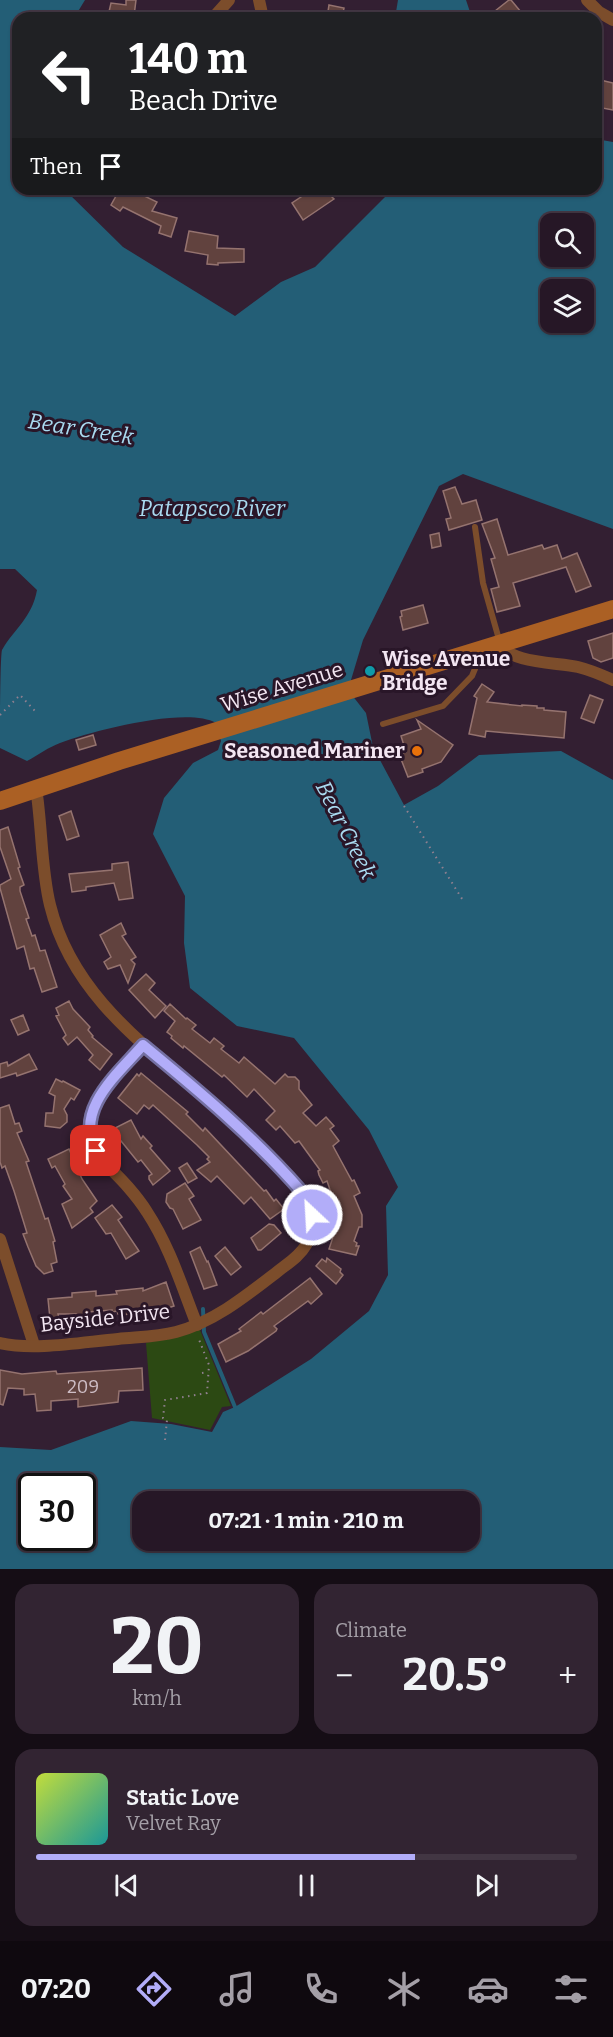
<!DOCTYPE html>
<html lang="en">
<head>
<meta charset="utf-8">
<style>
	:root { --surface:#261726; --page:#322432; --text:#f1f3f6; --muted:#a49fa7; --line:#423643; --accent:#b2adf9 }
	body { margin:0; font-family:Bitter,serif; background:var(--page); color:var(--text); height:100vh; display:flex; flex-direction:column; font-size:22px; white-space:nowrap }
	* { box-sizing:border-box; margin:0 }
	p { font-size:20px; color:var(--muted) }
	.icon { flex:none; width:33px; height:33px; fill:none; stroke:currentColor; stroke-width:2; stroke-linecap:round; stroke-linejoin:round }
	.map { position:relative; height:1569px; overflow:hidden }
	.sheet { display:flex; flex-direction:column; gap:15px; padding:15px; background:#150d15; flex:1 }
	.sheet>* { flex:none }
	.hud { position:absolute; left:12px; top:12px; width:590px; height:183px; border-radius:18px; box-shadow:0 2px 4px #0004,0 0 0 2px var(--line); background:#202124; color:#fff; overflow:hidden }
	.fabs { position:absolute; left:540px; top:213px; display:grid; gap:12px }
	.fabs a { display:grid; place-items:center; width:54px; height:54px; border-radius:12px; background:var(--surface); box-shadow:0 2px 4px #0004,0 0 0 2px var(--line); font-size:30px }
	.speed { position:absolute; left:18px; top:1473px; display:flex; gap:12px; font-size:30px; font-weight:700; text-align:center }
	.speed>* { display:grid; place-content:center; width:78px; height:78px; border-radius:50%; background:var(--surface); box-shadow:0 2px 4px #0004,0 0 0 2px var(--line); line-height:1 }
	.speed .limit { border:3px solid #111; border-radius:9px; background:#fff; color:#111 }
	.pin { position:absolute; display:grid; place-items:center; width:51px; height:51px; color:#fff; margin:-26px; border-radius:12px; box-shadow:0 3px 9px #0006 }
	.me { position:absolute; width:66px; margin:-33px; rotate:335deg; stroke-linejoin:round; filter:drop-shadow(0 0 4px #0008) }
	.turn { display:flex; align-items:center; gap:21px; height:126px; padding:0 18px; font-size:27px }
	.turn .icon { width:78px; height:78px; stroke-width:2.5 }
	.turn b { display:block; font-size:42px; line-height:51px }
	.then { display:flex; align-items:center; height:57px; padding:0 18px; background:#0003; gap:12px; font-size:22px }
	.big { font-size:45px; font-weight:700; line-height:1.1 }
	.sheet .widget { flex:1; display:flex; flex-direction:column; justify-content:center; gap:9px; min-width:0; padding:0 21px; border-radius:18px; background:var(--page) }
	.sheet .dial { align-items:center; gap:0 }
	.dial b { font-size:78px; line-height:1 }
	.song { display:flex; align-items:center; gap:18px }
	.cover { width:72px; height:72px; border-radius:9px; background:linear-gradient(135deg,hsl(70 70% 55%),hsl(180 70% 35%)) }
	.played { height:6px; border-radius:3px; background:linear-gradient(90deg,var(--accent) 70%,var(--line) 70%) }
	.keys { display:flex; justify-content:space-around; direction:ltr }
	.heat { display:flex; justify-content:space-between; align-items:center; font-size:33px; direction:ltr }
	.sheet .tiles { flex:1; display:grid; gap:15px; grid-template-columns:1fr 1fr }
	.widget:last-child { grid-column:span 2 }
	.trip { position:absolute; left:132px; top:1491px; width:348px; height:60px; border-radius:18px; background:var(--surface); box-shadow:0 2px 4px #0004,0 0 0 2px var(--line); font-weight:700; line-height:60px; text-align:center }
	.tab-bar { display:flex; height:96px; justify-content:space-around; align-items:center; background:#0f090f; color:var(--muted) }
	.tab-bar .icon { width:42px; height:42px }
	.tab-bar .current { color:var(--accent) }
	.tab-bar b { font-size:27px; color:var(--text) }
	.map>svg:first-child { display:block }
	.green { fill:#2c4913 }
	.water { fill:#235e76; fill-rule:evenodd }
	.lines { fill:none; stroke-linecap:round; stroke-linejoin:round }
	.stream { stroke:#235e76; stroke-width:4 }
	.building { fill:#61423e; stroke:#95736f; stroke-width:1.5 }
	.path { stroke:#918090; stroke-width:2; stroke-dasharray:1.5 4.5; stroke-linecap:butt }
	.lane { stroke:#7c4d2b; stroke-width:6 }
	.street { stroke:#7c4d2b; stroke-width:12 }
	.secondary { stroke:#ab6024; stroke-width:18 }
	.route-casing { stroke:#7470a2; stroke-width:15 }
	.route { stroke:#b2adf9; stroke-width:10 }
	.culture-dot { fill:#0f9aa8; stroke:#291628; stroke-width:2 }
	.food-dot { fill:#e8710a; stroke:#291628; stroke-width:2 }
	.labels { text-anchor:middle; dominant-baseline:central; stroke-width:6; stroke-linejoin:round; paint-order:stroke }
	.number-label { font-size:18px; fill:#cebdc5 }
	.poi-label { font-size:21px; font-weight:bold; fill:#f3e6f2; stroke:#291628; text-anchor:start }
	.street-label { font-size:21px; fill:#f3e6f2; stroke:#291628 }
	.water-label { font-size:22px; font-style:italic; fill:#a9daf0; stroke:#291628 }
</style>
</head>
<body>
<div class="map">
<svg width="613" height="1569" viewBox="0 0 613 1569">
	<rect width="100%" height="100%" fill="#331f32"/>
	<path class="green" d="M200,1330L231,1406L222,1407L210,1430L152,1418L146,1343Z"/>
	<g class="water">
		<path d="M0,0H85L74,18H18V189H64L123,247L235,316L281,282L315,267L393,189H596V139L613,142V529L463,474L439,486L363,640L348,690L366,713L373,747L404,805L438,786L479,755L561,751L613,780V1569H0V1447L51,1450L131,1421L171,1424L212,1432L223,1412L235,1407L311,1359L369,1311L388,1275L386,1206L398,1187L369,1130L294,1038L237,1026L190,988L184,943L185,896L153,834L164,798L193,763L218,750L221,741L216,723C187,706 92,731 60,743C49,747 38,755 27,761L0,748C0,734 0,657 2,650C14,629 32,618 37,590L15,569H0ZM550,224H584V256H550ZM550,290H584V322H550ZM32,1486H82V1538H32ZM142,1502H470V1540H142Z"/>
		<path d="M398,0H466L472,18H395Z"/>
	</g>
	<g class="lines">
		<path class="stream" d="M203,1309L204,1332L235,1407"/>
	</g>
	<g class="building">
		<path d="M126,0H136L134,16L132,18L108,16L111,3L126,5Z"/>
		<path d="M509,0H511L526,18H501L495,11Z"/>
		<path d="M329,5L344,8L342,18H327Z"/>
		<path d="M596,79L613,83V110L602,108L603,102L596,100Z"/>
		<path d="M120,189H130L157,202L152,211L177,218L171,237L159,233L161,226L123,207L120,211L111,205Z"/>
		<path d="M313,189H329L333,194L332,197L334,199L303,220L292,203Z"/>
		<path d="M189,231L218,236L217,248L244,249V262L218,263V265L207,264L208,255L185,251Z"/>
		<path d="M455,487L462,504L476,500L482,520L449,530L446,519L451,518L443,491Z"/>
		<path d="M497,519L508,555L542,545L544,549L557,545L562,559L577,553L591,586L576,592L566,567L513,583L520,606L497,612L491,589L499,587L491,559L495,558L482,524Z"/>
		<path d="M439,533L441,546L432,548L430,535Z"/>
		<path d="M423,605L428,623L403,630L400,617L402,616L401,611Z"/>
		<path d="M613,633V658L601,662L593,658L588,641Z"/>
		<path d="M482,684L494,692L487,702L522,706V705L537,706V708H544V710L566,712L564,738L486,731L485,737L469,734L477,698L474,696Z"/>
		<path d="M590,695L603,700L594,723L581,718Z"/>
		<path d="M417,720L453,745L441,762L422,769L423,772L408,777L399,754L406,752L401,736L421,729Z"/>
		<path d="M93,735L96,745L79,750L76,740Z"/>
		<path d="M71,811L79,836L67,840L59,816Z"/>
		<path d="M8,827L20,867L18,868L24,885L20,887V891L29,918L26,919L32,936L35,935L40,951L45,950L57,987L42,992L34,968L30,969L24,946L17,949L0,888V885L11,879L0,847V830Z"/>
		<path d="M128,862L133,898L119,900L114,883L86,887V890L72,892L69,874L112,870V864Z"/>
		<path d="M121,923L126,934L122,936L136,957L131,960L135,964L128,983L120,965L108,969L104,962L111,957L100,935Z"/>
		<path d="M146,974L155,983L149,990L166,1006L155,1018L129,990Z"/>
		<path d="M69,1001L73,1009L90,1027L88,1030L93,1036L92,1037L112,1054L100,1070L89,1060L93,1055L77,1037L68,1045L63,1038L66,1035L56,1016L59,1015L56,1008Z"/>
		<path d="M170,1004L186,1019L187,1018L196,1025L192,1029L210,1043L214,1038L224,1046L221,1049L239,1063L244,1057L275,1084L285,1074L288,1077H295L299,1081V1089L312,1105L303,1113L316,1126L326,1117L334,1126L330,1129L339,1141L333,1146L352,1181L354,1180L360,1193L354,1196L362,1215V1227H359L354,1241L357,1243L356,1246H359L356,1255L329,1249L334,1234V1213H338L327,1181L323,1183L319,1175L318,1171L320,1170L299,1141L295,1143L280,1126L276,1130L266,1120L275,1111L254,1089L247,1097L224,1075L222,1077L184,1046L183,1048L171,1038L172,1036L167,1032L175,1021L164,1011Z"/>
		<path d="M23,1015L29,1030L18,1035L11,1020Z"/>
		<path d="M29,1054L37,1069L17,1076L16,1073L0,1078V1064L7,1062L8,1066Z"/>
		<path d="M141,1073L188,1112L186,1114L203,1131L205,1128L264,1191L266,1190L274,1201L276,1199L284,1209L270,1219L251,1197L244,1204L217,1176L211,1182L197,1170L210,1162L207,1159L209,1157L197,1145L153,1105L149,1109L144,1105L137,1114L118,1098L137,1074L139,1076Z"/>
		<path d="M56,1079L62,1082L63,1081L80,1090L74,1100L71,1098L64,1109L67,1115V1122L60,1128L45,1126L46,1113H53L55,1096L49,1093Z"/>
		<path d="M9,1105L15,1124L19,1123L22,1131L17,1133L29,1161L26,1162L45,1219L48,1218L55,1241L53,1242L57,1262L51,1264L53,1271L44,1274L36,1266L28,1247L23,1234L27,1233L14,1191L5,1166L2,1168L0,1162V1108Z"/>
		<path d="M131,1120L141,1139L143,1136L152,1146L150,1148L170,1171L153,1185L149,1179V1176L152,1174L141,1160L138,1162L121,1141L119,1142L113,1129Z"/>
		<path d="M69,1149L82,1179L97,1201L90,1208L93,1212L72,1228L62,1204L72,1199L63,1186L65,1184L55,1166L52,1168L48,1159Z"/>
		<path d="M187,1163L197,1178L188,1183L179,1168Z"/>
		<path d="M185,1183L194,1196L189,1199L201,1220L183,1229L173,1209L170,1208L166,1202L167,1194Z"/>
		<path d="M112,1205L122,1217L118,1220L139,1251L126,1259L111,1233L106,1234L95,1218Z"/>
		<path d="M269,1224L274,1225L281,1233L261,1250H258L251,1238Z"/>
		<path d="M200,1247L207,1262L208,1261L217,1285L204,1289L190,1252Z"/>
		<path d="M225,1247L241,1267L231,1275L215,1256Z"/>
		<path d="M327,1258L341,1269L340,1272L343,1275L336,1284L316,1266L322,1259L326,1262Z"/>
		<path d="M310,1278L322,1294L311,1304L308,1301L274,1326L277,1329L276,1331L248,1351L226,1362L218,1344L241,1331L239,1329L261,1312L263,1314Z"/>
		<path d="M166,1282L174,1306L165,1309L122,1315L118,1314L117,1311L112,1312V1310L88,1312V1318H79L78,1315L76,1314H58L59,1318L50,1319L48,1299L72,1297V1293L96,1291V1296L117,1294L116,1291L143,1288V1291Z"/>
		<path d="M142,1368L143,1390L119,1391L118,1402L78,1407V1399L51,1401V1410L37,1411L35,1394L24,1395V1389L8,1388L3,1405L0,1404V1370L22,1374L56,1371L57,1374Z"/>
	</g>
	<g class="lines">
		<g class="path">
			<path d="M0,715L20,695L36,712"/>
			<path d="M404,806L464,902"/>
			<path d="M202,1373L208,1372"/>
			<path d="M165,1440L167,1420L163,1418L165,1400L207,1393L209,1365L198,1337"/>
		</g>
		<g class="lane">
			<path d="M475,527L483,583L500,643"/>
			<path d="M383,724L443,706L472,676L482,652"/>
		</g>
		<g class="street">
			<path d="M259,0L263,18"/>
			<path d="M587,0L599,12L613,20"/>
			<path d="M213,18L229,0"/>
			<path d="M500,643C509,664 557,662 578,667C590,670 602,675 613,680"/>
			<path d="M143,1045C126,1065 91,1096 89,1123C87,1152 111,1167 128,1187C135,1195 142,1204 147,1212C170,1247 182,1287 197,1325"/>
			<path d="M0,1239L34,1345"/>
			<path d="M0,1343C33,1351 83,1342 118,1339C137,1337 157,1337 176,1332C214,1322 246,1296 277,1272C287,1264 300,1256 306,1245C313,1233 314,1218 310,1205C302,1184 255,1142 237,1125C165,1058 75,1007 50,905C41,869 42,825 36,788"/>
		</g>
		<path class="secondary" d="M0,801L119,761L613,609"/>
	</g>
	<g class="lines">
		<g class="route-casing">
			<path id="route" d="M96,1151C74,1109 118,1074 143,1045C199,1091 254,1137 302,1192L307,1199L312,1215"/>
		</g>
		<use href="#route" class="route"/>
	</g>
	<circle class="culture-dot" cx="370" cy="671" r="6"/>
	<circle class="food-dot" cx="417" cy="751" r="6"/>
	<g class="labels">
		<g class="number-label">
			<text x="83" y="1387">209</text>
		</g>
		<g class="poi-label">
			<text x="382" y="659">Wise Avenue<tspan x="382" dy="24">Bridge</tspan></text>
			<text x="405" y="751" text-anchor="end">Seasoned Mariner</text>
		</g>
		<g class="street-label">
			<text transform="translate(282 687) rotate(-17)">Wise Avenue</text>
			<text transform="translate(105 1318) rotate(-6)">Bayside Drive</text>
		</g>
		<g class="water-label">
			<text transform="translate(81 429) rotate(9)">Bear Creek</text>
			<text x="212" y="508">Patapsco River</text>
			<text transform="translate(346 830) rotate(63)">Bear Creek</text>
		</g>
	</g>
</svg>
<div class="fabs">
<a><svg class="icon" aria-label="search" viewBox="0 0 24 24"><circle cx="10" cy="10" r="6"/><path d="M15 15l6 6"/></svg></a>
<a><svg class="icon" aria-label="layers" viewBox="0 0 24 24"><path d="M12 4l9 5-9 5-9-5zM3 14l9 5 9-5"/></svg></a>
</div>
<div class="speed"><div class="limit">30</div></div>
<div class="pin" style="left:96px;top:1151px;background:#d93025"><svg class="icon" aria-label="arrive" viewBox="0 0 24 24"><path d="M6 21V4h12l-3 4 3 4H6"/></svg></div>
<svg class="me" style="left:312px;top:1215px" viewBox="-20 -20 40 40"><circle r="17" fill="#b2adf9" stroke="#fff" stroke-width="3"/><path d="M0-11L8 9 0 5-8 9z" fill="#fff"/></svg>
<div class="trip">07:21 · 1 min · 210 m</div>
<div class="hud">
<div class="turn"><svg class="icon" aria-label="left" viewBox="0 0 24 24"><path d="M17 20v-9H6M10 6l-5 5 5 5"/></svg><div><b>140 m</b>Beach Drive</div></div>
<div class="then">Then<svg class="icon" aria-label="arrive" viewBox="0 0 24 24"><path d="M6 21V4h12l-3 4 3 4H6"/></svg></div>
</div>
</div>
<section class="sheet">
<div class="tiles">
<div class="widget dial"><b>20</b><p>km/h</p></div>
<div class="widget"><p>Climate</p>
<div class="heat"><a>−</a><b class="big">20.5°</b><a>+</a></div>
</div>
<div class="widget">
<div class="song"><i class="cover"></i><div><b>Static Love</b><p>Velvet Ray</p></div></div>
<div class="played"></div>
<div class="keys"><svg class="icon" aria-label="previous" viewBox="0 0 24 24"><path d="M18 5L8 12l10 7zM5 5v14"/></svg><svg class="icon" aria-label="pause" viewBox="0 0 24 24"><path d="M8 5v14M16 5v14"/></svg><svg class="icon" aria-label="next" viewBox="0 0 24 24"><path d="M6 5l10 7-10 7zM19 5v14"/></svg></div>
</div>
</div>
</section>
<nav class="tab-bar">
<b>07:20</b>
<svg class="icon current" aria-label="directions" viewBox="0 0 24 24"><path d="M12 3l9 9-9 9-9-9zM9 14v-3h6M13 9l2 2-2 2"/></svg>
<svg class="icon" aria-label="music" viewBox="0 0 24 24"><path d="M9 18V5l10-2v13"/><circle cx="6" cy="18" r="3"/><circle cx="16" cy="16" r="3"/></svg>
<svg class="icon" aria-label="phone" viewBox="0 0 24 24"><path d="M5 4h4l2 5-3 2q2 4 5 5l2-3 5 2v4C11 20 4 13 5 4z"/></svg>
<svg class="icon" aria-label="climate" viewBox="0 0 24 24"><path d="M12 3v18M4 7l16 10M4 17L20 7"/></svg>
<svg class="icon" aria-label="car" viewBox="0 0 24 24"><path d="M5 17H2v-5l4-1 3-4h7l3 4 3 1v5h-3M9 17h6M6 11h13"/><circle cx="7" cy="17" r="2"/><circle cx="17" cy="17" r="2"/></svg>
<svg class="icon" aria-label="filters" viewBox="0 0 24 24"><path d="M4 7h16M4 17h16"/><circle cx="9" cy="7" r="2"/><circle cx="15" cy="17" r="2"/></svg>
</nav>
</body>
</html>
